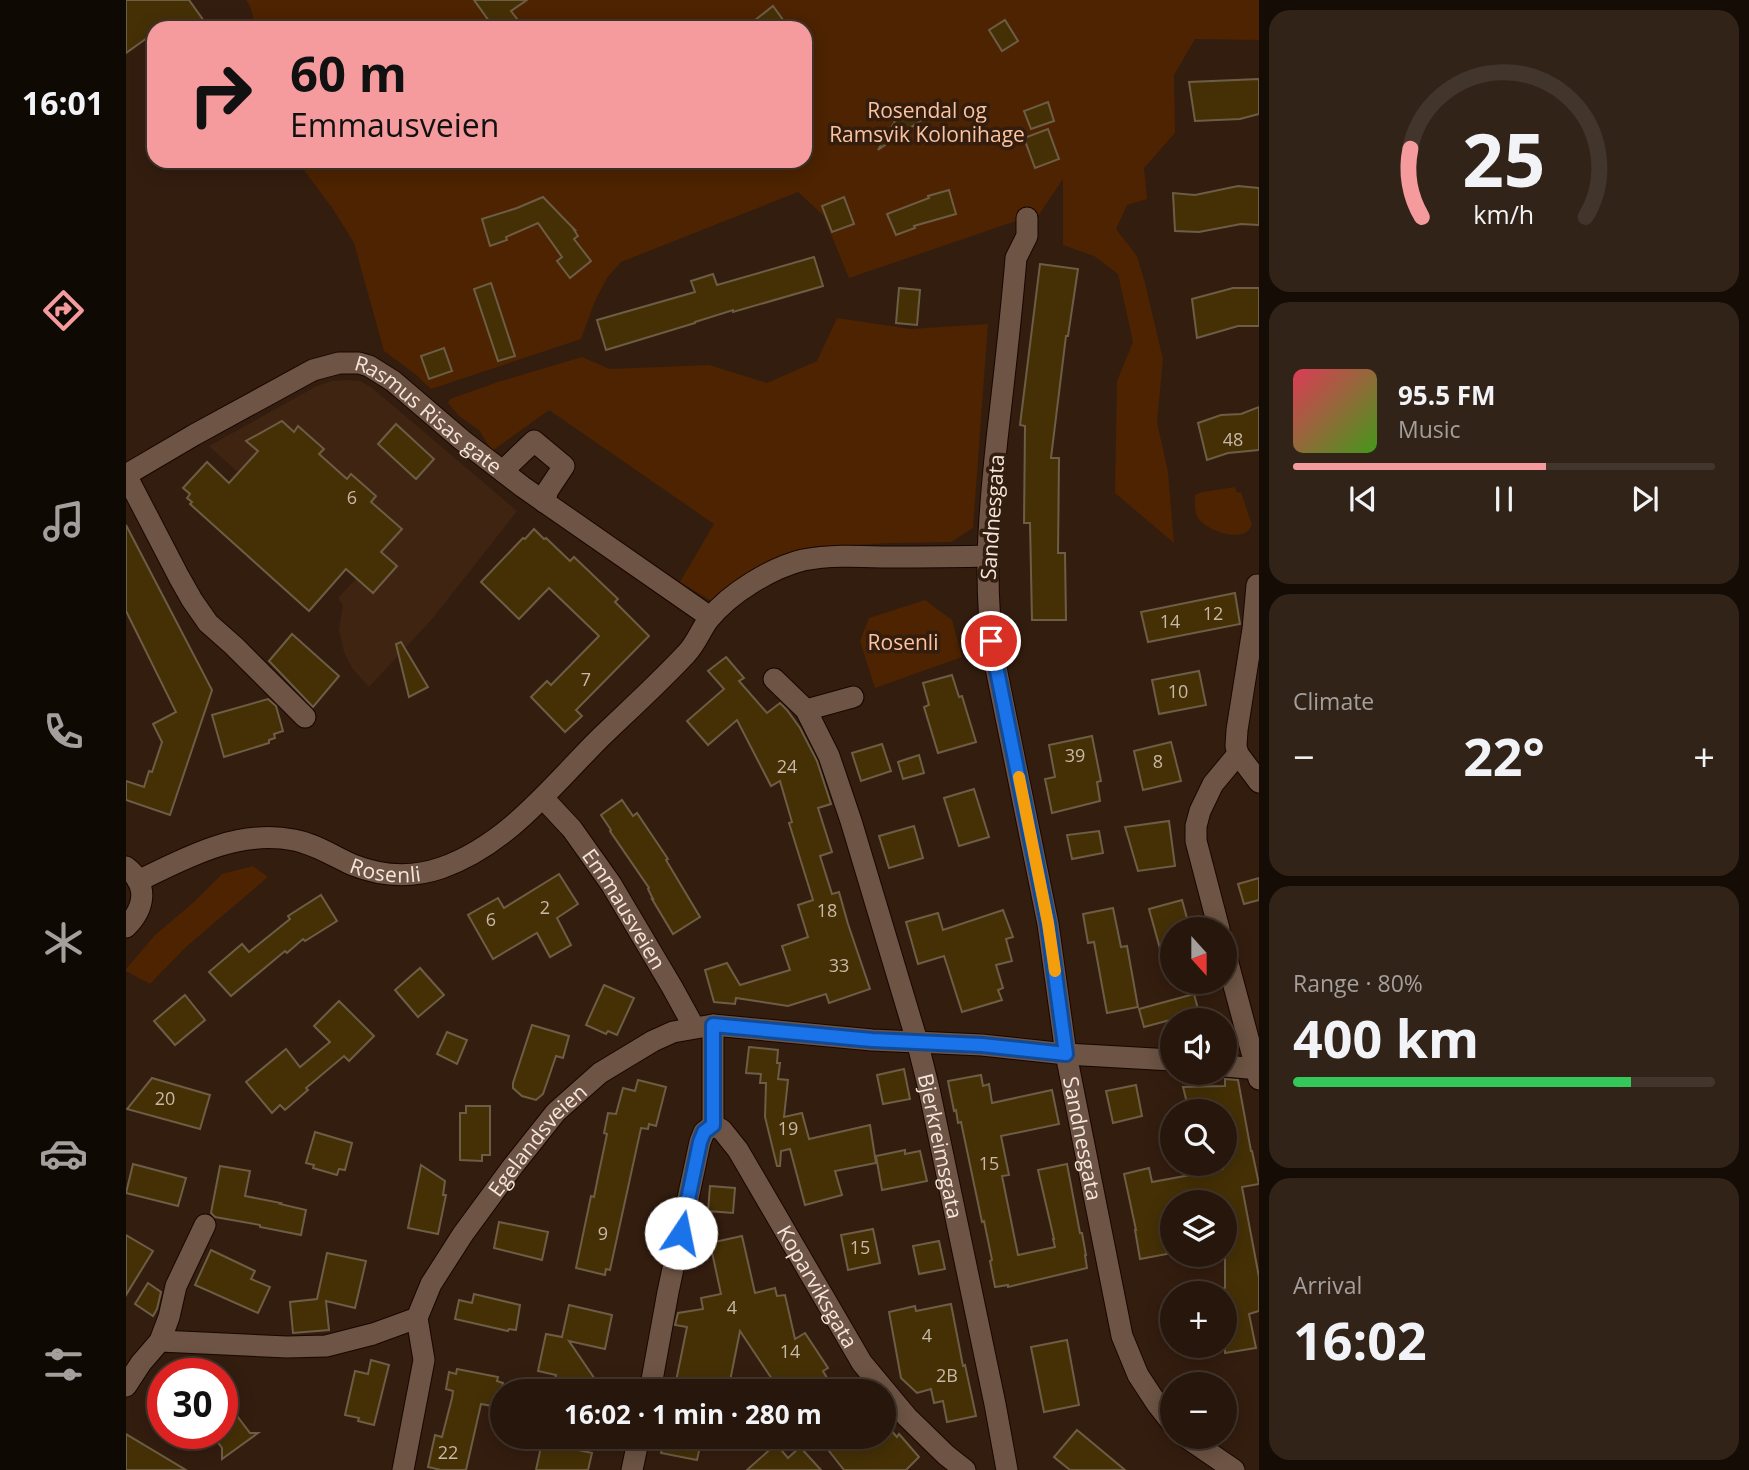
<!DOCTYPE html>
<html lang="en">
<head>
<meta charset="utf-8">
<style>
	:root { --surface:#26160b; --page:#322319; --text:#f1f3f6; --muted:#a49f9d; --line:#42352c; --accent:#f59b9e }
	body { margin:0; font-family:"Open Sans",sans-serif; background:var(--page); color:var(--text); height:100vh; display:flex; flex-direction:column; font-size:26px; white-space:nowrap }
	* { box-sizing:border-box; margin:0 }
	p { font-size:23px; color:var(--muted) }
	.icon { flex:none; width:38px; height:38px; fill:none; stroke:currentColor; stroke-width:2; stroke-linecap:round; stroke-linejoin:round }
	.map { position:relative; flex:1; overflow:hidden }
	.side { display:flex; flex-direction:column; gap:10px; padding:10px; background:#150c06; width:490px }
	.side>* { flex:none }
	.hud { position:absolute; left:21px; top:21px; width:665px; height:147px; border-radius:21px; box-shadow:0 4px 18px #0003,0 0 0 2px var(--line); background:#f59b9e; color:#111; overflow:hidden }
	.needle { width:46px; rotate:159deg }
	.buttons { position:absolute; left:1034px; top:917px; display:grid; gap:14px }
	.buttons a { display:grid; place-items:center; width:77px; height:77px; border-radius:50%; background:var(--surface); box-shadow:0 4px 18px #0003,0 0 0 2px var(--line); font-size:35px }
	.speed { position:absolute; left:21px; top:1358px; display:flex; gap:14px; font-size:35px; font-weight:700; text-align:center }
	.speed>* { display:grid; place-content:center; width:91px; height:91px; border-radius:50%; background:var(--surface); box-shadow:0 4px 18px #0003,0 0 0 2px var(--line); line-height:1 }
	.speed .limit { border:10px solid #d22; background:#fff; color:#111 }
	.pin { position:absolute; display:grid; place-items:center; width:60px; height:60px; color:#fff; margin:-30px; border:4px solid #fff; border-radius:50%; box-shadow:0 2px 7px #0007 }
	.me { position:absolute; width:77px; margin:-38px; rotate:11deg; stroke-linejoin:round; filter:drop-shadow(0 0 5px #0008) }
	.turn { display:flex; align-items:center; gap:24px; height:147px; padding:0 28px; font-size:32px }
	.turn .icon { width:91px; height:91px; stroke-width:2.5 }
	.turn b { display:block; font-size:49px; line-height:60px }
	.big { font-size:52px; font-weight:700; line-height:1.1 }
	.side .tile { flex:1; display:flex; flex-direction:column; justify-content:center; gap:10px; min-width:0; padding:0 24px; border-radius:21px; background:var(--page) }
	.side .dial { align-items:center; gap:0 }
	.dial svg { height:182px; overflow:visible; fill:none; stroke:var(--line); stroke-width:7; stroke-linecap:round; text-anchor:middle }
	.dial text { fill:var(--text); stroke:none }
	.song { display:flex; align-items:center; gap:21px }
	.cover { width:84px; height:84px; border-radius:10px; background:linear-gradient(135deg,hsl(350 70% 55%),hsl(100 70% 35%)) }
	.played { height:7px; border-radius:4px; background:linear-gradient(90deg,var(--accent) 60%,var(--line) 60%) }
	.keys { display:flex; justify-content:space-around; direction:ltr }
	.heat { display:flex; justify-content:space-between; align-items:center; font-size:38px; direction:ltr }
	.charge { height:10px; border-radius:5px; background:linear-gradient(90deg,#34c759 80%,var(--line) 0) }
	.trip { position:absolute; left:364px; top:1379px; width:406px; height:70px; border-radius:35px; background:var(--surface); box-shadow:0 4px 18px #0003,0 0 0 2px var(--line); font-weight:700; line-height:70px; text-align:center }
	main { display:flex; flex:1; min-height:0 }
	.tab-bar { display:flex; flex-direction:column; width:126px; justify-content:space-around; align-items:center; background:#0f0904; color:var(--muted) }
	.tab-bar .icon { width:49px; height:49px }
	.tab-bar .current { color:var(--accent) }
	.tab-bar b { font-size:32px; color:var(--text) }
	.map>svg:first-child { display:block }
	.built { fill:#402412 }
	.green { fill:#4d2301 }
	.building { fill:#453006; stroke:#6d5d45; stroke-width:2 }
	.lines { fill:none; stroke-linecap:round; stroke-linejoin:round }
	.minor-casing { stroke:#190600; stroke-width:23 }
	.minor { stroke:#6d5444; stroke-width:21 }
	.route-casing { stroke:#114b97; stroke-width:18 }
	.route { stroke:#1a73e8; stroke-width:12 }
	.slow { stroke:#f59e0b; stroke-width:12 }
	.labels { text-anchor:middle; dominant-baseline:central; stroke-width:7; stroke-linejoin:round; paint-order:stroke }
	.number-label { font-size:18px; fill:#c8b8a6 }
	.park-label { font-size:21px; fill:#fcc3a0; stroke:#331d0f }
	.street-label { font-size:21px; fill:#f4e5dc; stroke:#331d0f }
</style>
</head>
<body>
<main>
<nav class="tab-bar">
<b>16:01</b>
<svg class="icon current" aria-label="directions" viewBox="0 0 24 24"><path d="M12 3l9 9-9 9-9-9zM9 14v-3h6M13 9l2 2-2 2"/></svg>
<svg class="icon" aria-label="music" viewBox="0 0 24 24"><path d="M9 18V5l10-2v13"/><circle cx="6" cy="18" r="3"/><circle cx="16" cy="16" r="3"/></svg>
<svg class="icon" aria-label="phone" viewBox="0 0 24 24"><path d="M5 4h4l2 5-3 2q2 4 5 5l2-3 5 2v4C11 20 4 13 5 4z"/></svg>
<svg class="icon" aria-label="climate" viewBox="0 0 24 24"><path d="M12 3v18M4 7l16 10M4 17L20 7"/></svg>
<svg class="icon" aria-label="car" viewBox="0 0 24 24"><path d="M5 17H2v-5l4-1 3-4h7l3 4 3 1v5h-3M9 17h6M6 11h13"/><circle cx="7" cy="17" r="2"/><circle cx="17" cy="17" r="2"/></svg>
<svg class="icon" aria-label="filters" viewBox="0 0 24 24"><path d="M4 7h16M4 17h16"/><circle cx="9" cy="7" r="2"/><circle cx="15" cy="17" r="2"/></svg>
</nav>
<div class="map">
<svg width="1133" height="1470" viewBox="0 0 1133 1470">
	<rect width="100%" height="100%" fill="#331d0f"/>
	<path class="built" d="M220,380L234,381L245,387L391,511L307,618L243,687L226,668L218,652L213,630L217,605L212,598L230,579L83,446L191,386L206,381Z"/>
	<g class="green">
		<path d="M120,0H1133V40L1069,39L1048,75L1049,133L1018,168L1021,199L1001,205L990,229L1011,256L1019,283L1037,359L1031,422L1042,472L1048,543L989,493L991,381L1007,342L992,274L968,256L937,245V179L912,216L893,220L723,278L697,215L672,192L495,262L481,278L469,301L455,339L305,389L288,373L258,351L228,243L207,209L171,161H679V28H130L124,6Z"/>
		<path d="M711,318L785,329L862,324L847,528L825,542L765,543L692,547L632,566L587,602L554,582L588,524L423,410L366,451L353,430L333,416L322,403L324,399L372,382L456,357L484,369L583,365L641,383L691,361Z"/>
		<path d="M1109,487L1111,493L1115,492L1126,525C1119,544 1082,532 1072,518C1068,512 1069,502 1069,495L1076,492Z"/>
		<path d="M799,600L826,620L836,657L749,688L734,641L743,618Z"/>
		<path d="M127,866L142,877L61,946L24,984L0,971V969L29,935L68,902L96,874Z"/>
	</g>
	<g class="building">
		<path d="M0,0H63L83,28H28V33L0,53Z"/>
		<path d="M348,0H401L385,11L398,28H368Z"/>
		<path d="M647,6L663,28H619Z"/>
		<path d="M879,20L892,41L876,51L863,30Z"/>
		<path d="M1133,79V114L1114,119L1069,121L1063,82Z"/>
		<path d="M922,102L928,121L905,129L898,111Z"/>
		<path d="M791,105L800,117L752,150L778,106Z"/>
		<path d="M922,129L933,159L909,168L898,138Z"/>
		<path d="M1112,186L1133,188V225L1115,224L1073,232L1049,231L1047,193L1069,195Z"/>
		<path d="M823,190L830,214L788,226L789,228L770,235L761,214L803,198L802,196Z"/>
		<path d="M417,197L449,230H448L452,236L448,239L465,261L444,278L431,261L436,257L412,223L380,237L381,240L364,246L356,219L391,208Z"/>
		<path d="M718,197L728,224L706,232L696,206Z"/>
		<path d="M688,257L697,286L607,312V310L569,322V323L480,350L471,320L569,292L565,281L587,274L591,285Z"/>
		<path d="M914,264L952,269L942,336H940L925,458H933L932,553H939L940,620H906L904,523H898L899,426L894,425Z"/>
		<path d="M365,283L389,356L372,361L348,289Z"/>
		<path d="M773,288L794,290L791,325L770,323Z"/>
		<path d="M1107,288H1133V326H1112L1071,338L1066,299Z"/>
		<path d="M318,348L326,371L303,379L295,356Z"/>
		<path d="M1133,407V450L1102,453L1081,460L1072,423L1095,415L1115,414Z"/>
		<path d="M156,421L168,432L172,426L198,449L193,454L221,479L225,474L250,496L245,502L276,529L255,552L271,566L247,593L220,569L183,611L64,504L66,502L61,498L64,494L57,488L81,462L103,483L132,451L120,441Z"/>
		<path d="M270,424L308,459L290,479L252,444Z"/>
		<path d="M0,525L86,690L44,815L0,800V781L18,787L23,771L26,772L36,742L27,724L50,712L0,611Z"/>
		<path d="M408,529L418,539L420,538L444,561L448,557L492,599L489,602L523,636L450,710L456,716L439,732L405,697L421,681L425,685L473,636L423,588L393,619L355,582L397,538L399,539Z"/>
		<path d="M1109,593L1114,624L1022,642L1015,612Z"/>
		<path d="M166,634L213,676L187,707L143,661Z"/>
		<path d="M275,642L302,687L283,697L270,644Z"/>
		<path d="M600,657L618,678L613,681L641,713L654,703L661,710L674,728L691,761L705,804L692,808L706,852L694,856L706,894L713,892L722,924L744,989L703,1003L700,994L662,1006L610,998L609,1004L588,1002L579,970L601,963L614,985L664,970L656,946L682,937L672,905L687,900L663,823L666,822L654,781L645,786L611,720L582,745L561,721L598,689L582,671Z"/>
		<path d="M1073,671L1080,705L1033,714L1026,680Z"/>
		<path d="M826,675L833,697L836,696L850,742L812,753L798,707L803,705L797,683Z"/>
		<path d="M142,699L150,706L157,731L148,734L149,738L143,740V743L98,757L86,715Z"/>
		<path d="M966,736L975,781L971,782L974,801L926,813L919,779L929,777L923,745Z"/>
		<path d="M1045,742L1055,781L1017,790L1008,751Z"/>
		<path d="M756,744L765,771L735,781L726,753Z"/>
		<path d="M793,755L798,773L777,779L772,762Z"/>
		<path d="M848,789L863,837L833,846L818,798Z"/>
		<path d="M496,800L507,816L511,813L542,859L540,860L574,917L547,934L526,899H527L522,889L523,888L484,831L485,830L475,815Z"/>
		<path d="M1043,821L1049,866L1012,871L999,827Z"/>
		<path d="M788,826L797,858L763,868L753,836Z"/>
		<path d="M973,831L977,853L946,859L941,835Z"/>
		<path d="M433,874L452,904L431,918L445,945L424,957L411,933L367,959L342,915L372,898L378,908Z"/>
		<path d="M1133,878V900L1118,904L1112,884Z"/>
		<path d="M195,895L211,921L179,941L177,939L161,953L159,951L105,996L83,972L116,944L123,952L164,919L162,916Z"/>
		<path d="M1056,900L1064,929H1046V973L1041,974L1023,909Z"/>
		<path d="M987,908L995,947L1001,946L1012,1007L981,1013L968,942L962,943L957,914Z"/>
		<path d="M877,910L887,937L880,939L886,961L870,965L877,988L872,990L876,1000L836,1012L818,956L792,964L780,922L812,913L817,930Z"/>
		<path d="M294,968L318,995L292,1017L269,990Z"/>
		<path d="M478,985L508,998L491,1035L482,1031L480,1034L460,1025Z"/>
		<path d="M1068,994L1075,1020H1044L1018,1027L1013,1009Z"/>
		<path d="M59,995L79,1020L49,1045L28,1021Z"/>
		<path d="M213,1001L248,1036L223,1061L218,1056L180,1088L182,1090L159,1110L154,1105L146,1113L120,1082L160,1049L174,1067L204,1042L188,1026Z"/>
		<path d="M406,1025L443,1036L437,1058L430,1056L417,1094L410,1100L396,1096L387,1088V1083Z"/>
		<path d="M321,1032L341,1040L331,1064L311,1054Z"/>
		<path d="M623,1047L652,1050L651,1063H654L652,1079L662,1080L658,1117L676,1113L683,1139L744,1125L750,1163L709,1171L716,1195L679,1205L664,1149L655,1151L654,1166H651L639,1117L640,1083H634L635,1074L620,1073Z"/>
		<path d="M778,1069L784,1099L757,1104L751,1075Z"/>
		<path d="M855,1075L857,1086L863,1084L866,1103L926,1090L933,1124L875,1136L883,1175L876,1176L892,1255L929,1247L927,1239H928L912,1170L941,1164L954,1233H956L960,1255H959L961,1268L882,1287V1285L869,1287L864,1261L866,1260L858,1221L856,1222L835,1122L832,1123L830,1110L828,1111L822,1081Z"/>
		<path d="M26,1078L84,1095L74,1129L1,1109Z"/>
		<path d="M1099,1079L1112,1080L1125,1151H1126L1133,1184L1116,1187L1133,1277V1311L1123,1314L1130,1348L1099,1353V1293H1095L1094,1289L1099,1288V1202H1046V1246L1040,1247L1041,1254L1014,1259L1009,1230H1010L998,1174L1023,1168L1026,1182L1097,1169L1096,1164H1099V1111H1063L1057,1087L1099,1086Z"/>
		<path d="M512,1080L540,1087L530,1126L523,1124L522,1129L515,1128L484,1270L480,1269L479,1275L450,1268L465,1196L468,1197L473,1172L481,1134L478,1133L482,1113L490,1114L497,1088L509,1091Z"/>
		<path d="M1010,1085L1016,1116L987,1123L980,1091Z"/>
		<path d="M340,1106H364V1155H356V1161L334,1160V1113H340Z"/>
		<path d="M189,1132L226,1143L219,1170L213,1169L211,1175L187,1168L188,1165L180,1163Z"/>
		<path d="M779,1150V1154L794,1151L801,1181L756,1190L750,1156Z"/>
		<path d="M7,1164L60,1178L52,1206L0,1193Z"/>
		<path d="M295,1165L319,1181L317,1195H320L312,1234L282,1228Z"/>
		<path d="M94,1166L124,1171L119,1196L155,1203L154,1204L180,1210L175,1235L134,1227V1225L89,1217L85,1213Z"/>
		<path d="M584,1186L609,1188L607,1213L582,1211Z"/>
		<path d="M373,1222L422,1232L416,1260L368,1248Z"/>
		<path d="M747,1229L754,1263L722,1270L715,1235Z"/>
		<path d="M0,1235L27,1251L0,1295Z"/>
		<path d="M616,1236L629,1293L649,1288L651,1296L659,1295L669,1339L679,1333L702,1368L697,1371L704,1383L691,1391H654L614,1331L602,1391H548L561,1327L549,1325L552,1313L577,1309L575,1298L595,1294L584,1243Z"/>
		<path d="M813,1241L819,1269L793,1274L787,1246Z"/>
		<path d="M85,1250L129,1271L125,1279L144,1287L132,1313L69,1285Z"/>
		<path d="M201,1253L240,1261L229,1308L200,1301L203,1330L167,1333L164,1302L191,1299Z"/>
		<path d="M22,1283L35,1292L31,1309L27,1316L9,1304Z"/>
		<path d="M348,1294L394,1305L390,1330L383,1329L382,1331L329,1319L333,1300L346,1303Z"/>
		<path d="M825,1304L837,1366L839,1365L850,1416L821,1422L817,1401L808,1403L805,1389L791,1393L775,1378L763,1312L789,1306L790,1311Z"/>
		<path d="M443,1305L486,1315L479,1349L443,1341L477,1391H427L430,1375L412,1371L420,1334L436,1337Z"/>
		<path d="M941,1340L953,1405L918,1412L905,1347Z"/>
		<path d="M245,1360L263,1365L248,1425L232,1421L233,1418L219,1415L229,1371L242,1374Z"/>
		<path d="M331,1369L372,1377L371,1381L377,1383L373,1401L367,1400L366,1406L355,1404L340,1470H315L302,1467L309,1435L316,1437L326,1398L327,1391L320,1389L323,1372L330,1374Z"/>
		<path d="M96,1396L124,1433H132L96,1459V1448L85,1433H96Z"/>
		<path d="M762,1427L771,1437L773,1434L793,1457L780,1470H718L703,1451L720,1437H758V1430Z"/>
		<path d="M951,1430L999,1470H944L928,1457Z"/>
		<path d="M0,1434L60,1470H0Z"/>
		<path d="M538,1437H576L571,1460L535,1453Z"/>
		<path d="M416,1442L466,1453L462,1470H410Z"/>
		<path d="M650,1444L662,1458L674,1447L695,1470H621Z"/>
	</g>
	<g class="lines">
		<g class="minor-casing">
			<g id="minor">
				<path id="s1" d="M901,218V236L890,258C885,318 878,379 871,439C863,514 857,583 868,658L922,924L940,1054L996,1336L1012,1375L1031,1404L1046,1423"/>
				<path d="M379,473L384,464L408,441L438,466L422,490L418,502"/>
				<path id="s2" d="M0,475L68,435L187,370L213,363H233L243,366L267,381L336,440L397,487L584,617"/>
				<path d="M0,475L53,577L66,600L82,623L108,646L179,717"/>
				<path d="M1131,585L1127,629L1111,730L1110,746L1112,754L1133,782"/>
				<path id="s3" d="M648,679L680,710L703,756L725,821L791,1041L803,1089L869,1404L881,1470"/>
				<path d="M680,710L727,697"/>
				<path id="s4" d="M417,798L446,829L485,884L546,987L568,1027"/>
				<path d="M0,867C23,885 19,908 0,927"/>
				<path id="s5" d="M12,881C61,857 112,829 168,840C189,844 207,856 227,865C255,876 286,878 315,868C381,845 425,787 473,739C502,711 533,683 560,654C570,644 575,629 583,619C604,593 645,568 677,560C702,555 730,556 756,557C791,557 826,557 862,556"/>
				<path d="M1093,929L1070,841V826L1074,811L1087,784L1112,754"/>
				<path d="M1099,952L1133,1079"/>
				<path d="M1099,1066L1133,1069"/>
				<path id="s6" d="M587,1125L596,1130L612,1150L736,1363L781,1417L820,1455L839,1470"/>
				<path d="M34,1341L43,1317L50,1286L79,1225"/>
				<path id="s7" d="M0,1386L15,1363L34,1341L161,1347L200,1346L247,1334L291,1318L305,1284L337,1234L387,1166L430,1112L474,1073L527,1041L547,1032L587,1025L746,1040L856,1045L940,1054L1046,1060"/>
				<path d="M524,1391L542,1292L574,1142L578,1132L587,1125V1025"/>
				<path d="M1060,1437L1108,1470"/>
				<path d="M277,1470L298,1360L291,1318"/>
				<path d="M506,1470L513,1437"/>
			</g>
		</g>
		<use href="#minor" class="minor"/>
	</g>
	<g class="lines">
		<g class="route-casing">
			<path id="route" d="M555,1233L574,1142L578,1132L587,1125V1025L746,1040L856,1045L940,1054L922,923L865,641"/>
		</g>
		<use href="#route" class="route"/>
		<path class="slow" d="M893,777L922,923L929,971"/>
	</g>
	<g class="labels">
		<g class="number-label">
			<text x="1107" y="439">48</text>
			<text x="226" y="497">6</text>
			<text x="1087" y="613">12</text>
			<text x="1044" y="621">14</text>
			<text x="460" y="679">7</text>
			<text x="1052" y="691">10</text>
			<text x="949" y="755">39</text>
			<text x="1032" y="761">8</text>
			<text x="661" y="766">24</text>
			<text x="419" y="907">2</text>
			<text x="701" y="910">18</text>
			<text x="365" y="919">6</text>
			<text x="713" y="965">33</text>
			<text x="39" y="1098">20</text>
			<text x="662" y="1128">19</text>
			<text x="863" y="1163">15</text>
			<text x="477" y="1233">9</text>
			<text x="734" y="1247">15</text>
			<text x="606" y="1307">4</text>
			<text x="801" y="1335">4</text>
			<text x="664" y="1351">14</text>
			<text x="821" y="1375">2B</text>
			<text x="322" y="1452">22</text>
		</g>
		<g class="park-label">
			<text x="801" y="110">Rosendal og<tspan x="801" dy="24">Ramsvik Kolonihage</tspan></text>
			<text x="777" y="642">Rosenli</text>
		</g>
		<g class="street-label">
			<text stroke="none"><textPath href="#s2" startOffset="348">Rasmus Risas gate</textPath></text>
			<text transform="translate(866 517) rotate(-86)">Sandnesgata</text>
			<text stroke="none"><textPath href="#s5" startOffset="262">Rosenli</textPath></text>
			<text stroke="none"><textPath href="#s4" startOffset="138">Emmausveien</textPath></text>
			<text stroke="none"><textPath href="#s1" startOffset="933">Sandnesgata</textPath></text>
			<text stroke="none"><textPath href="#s7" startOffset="534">Egelandsveien</textPath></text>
			<text stroke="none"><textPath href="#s3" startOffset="502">Bjerkreimsgata</textPath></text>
			<text stroke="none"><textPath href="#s6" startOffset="194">Koparviksgata</textPath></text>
		</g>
	</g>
</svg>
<div class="buttons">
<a><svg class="needle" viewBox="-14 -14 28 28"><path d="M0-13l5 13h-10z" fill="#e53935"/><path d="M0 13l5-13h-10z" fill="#a49f9d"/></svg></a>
<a><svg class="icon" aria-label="sound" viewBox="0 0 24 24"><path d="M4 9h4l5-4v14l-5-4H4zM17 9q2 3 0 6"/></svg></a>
<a><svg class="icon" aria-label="search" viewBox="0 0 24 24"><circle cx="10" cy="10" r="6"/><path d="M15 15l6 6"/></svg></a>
<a><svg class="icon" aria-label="layers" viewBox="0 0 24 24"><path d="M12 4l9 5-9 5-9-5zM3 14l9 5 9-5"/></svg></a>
<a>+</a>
<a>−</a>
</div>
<div class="speed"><div class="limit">30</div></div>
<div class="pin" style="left:865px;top:641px;background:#d93025"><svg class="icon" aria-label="arrive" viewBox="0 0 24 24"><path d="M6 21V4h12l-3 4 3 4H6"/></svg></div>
<svg class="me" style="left:555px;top:1233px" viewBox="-20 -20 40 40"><circle r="19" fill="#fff"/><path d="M0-13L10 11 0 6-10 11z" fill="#1a73e8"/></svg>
<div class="trip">16:02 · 1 min · 280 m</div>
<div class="hud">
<div class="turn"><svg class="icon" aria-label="right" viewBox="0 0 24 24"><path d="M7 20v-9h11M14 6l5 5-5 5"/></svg><div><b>60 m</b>Emmausveien</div></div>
</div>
</div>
<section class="side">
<div class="tile dial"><svg viewBox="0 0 100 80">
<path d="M14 69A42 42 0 1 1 86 69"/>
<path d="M14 69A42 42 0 0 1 9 39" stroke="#f59b9e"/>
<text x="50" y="56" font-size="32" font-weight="700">25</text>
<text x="50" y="72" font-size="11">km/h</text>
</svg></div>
<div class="tile">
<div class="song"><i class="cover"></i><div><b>95.5 FM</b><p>Music</p></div></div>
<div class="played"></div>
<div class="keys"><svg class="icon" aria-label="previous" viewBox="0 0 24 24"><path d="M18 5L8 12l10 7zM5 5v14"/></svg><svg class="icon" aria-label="pause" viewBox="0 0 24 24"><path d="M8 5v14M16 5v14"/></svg><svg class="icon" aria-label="next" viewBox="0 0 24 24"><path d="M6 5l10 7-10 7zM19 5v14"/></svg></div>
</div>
<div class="tile"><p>Climate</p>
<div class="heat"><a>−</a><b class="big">22°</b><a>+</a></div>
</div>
<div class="tile"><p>Range · 80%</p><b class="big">400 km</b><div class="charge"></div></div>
<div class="tile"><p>Arrival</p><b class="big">16:02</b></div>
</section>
</main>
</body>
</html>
